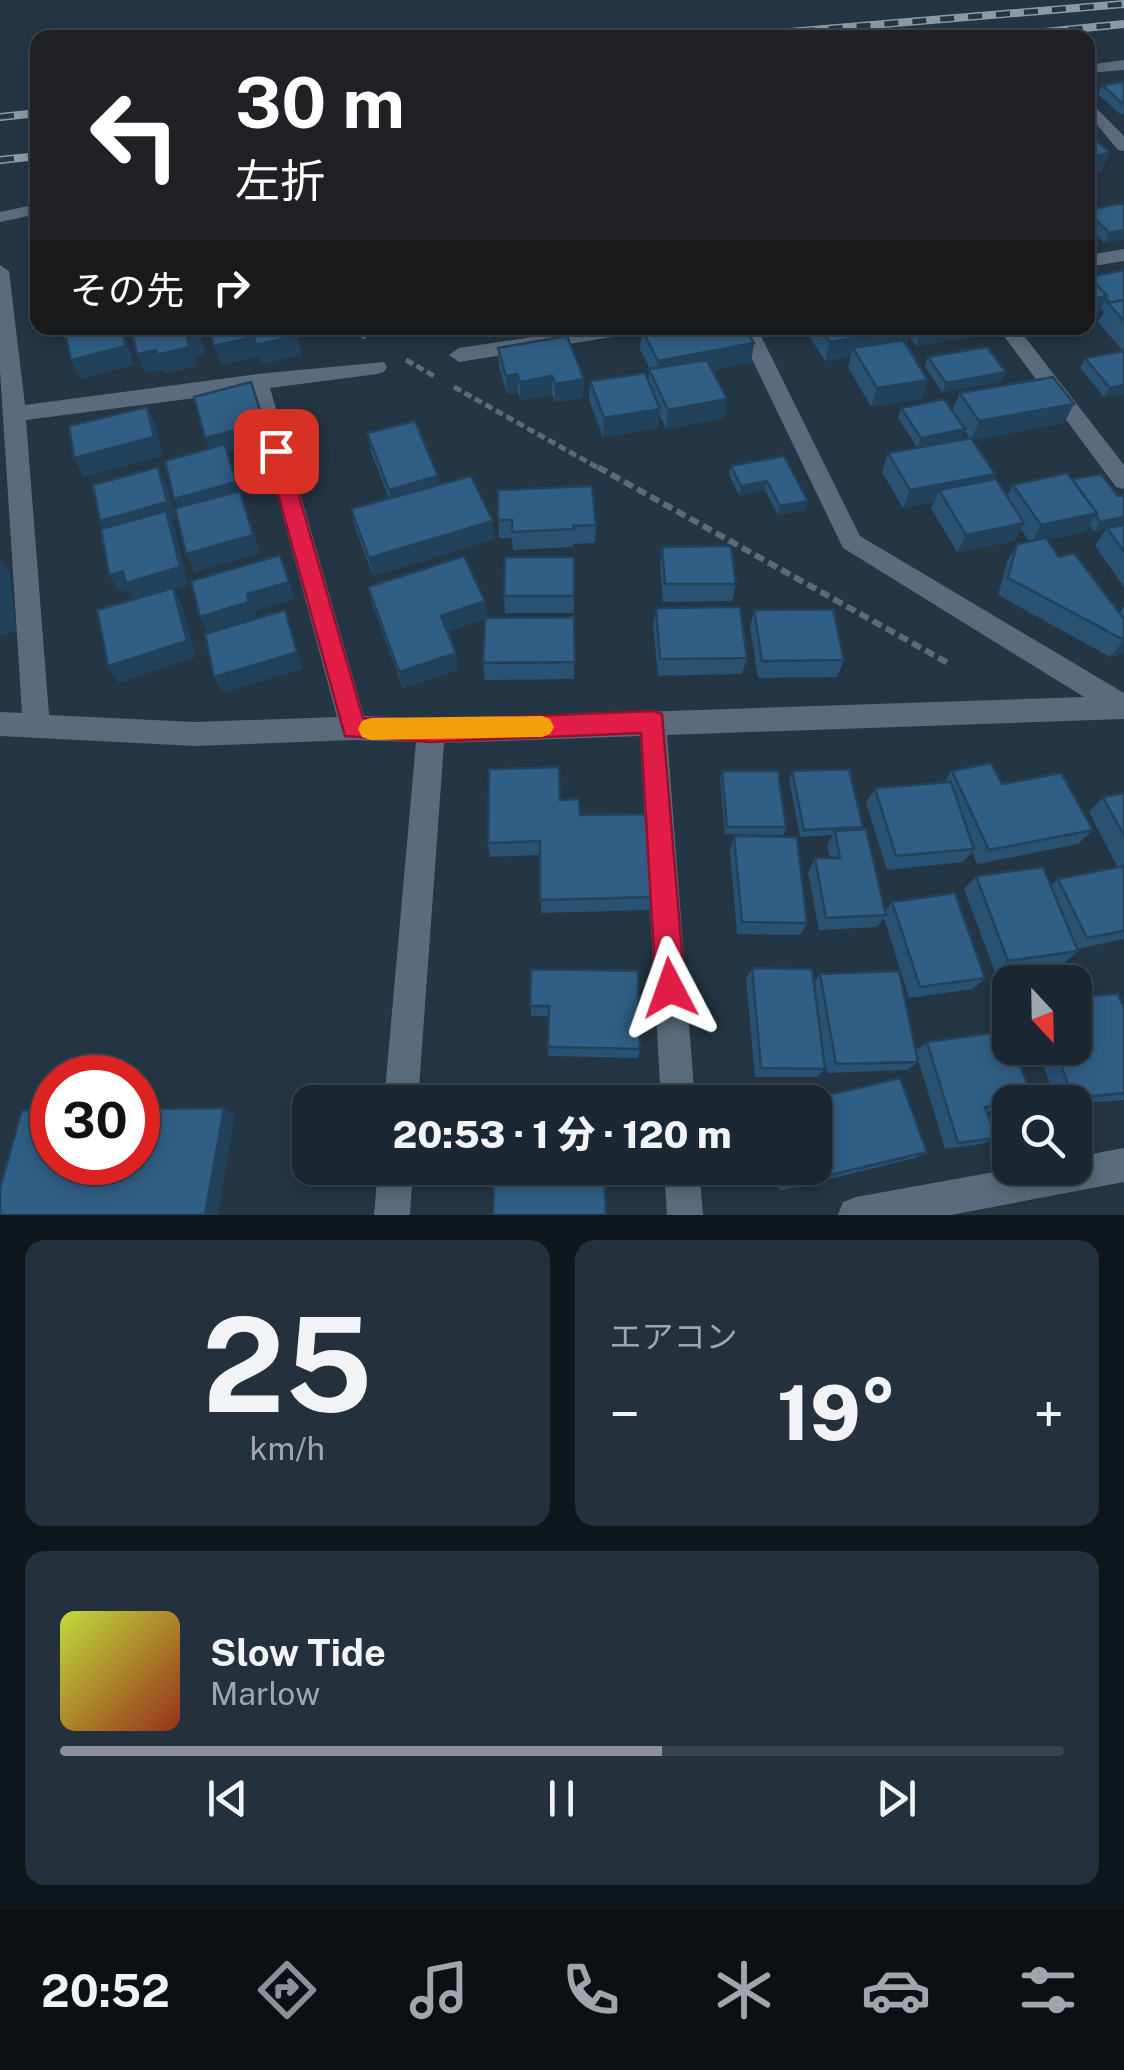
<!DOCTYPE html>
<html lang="ja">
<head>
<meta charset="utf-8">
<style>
	:root { --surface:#1b2833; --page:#24303b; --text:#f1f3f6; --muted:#a0a6ac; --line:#39444e; --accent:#8c9099 }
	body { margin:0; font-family:"Public Sans","Noto Sans JP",sans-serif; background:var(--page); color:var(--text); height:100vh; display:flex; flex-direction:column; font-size:38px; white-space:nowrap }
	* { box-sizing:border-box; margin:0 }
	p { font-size:32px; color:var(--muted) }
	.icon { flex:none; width:55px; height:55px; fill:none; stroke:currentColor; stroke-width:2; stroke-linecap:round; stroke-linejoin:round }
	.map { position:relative; height:1215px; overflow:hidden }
	.details { display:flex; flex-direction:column; gap:25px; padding:25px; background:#0f161c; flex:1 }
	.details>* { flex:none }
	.guide { position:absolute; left:30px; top:30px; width:1065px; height:305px; border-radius:20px; box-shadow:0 5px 15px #0003,0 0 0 2px var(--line); background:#202124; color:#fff; overflow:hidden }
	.needle { width:65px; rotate:158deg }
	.buttons { position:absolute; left:992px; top:965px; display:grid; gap:20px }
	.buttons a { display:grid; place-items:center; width:100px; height:100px; border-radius:20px; background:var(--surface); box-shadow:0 5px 15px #0003,0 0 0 2px var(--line); font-size:50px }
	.speed { position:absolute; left:30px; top:1055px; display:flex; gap:20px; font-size:50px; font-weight:700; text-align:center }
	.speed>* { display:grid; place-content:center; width:130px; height:130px; border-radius:50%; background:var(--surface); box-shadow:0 5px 15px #0003,0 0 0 2px var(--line); line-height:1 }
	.speed .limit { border:15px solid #d22; background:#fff; color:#111 }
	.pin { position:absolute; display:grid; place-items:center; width:85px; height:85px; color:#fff; margin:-42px; border-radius:20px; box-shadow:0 5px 15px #0006 }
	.me { position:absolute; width:110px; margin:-55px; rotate:356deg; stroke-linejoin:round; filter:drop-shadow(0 0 8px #0008) }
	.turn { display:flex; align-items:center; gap:35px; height:210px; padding:0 40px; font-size:45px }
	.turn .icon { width:130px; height:130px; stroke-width:2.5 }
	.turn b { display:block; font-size:70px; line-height:85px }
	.then { display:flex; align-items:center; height:95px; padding:0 40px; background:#0003; gap:20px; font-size:38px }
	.big { font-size:75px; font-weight:800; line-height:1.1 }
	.details .tile { flex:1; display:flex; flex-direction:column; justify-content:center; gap:15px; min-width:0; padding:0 35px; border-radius:20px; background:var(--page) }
	.details .dial { align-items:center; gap:0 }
	.dial b { font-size:130px; line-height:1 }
	.song { display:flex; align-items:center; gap:30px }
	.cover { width:120px; height:120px; border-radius:15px; background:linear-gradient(135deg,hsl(70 70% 55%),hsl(10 70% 35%)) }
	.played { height:10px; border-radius:5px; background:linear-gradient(90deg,var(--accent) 60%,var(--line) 60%) }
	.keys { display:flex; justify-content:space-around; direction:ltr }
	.heat { display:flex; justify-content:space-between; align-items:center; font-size:55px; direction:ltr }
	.details .tiles { flex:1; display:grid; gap:25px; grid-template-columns:1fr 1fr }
	.tile:last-child { grid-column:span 2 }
	.trip { position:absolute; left:292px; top:1085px; width:540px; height:100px; border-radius:20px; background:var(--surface); box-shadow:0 5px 15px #0003,0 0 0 2px var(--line); font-weight:800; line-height:100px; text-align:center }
	.menu { display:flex; height:160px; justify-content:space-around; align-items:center; background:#0b1014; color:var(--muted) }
	.menu .icon { width:70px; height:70px }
	.menu .active { color:var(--accent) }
	.menu b { font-size:45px; color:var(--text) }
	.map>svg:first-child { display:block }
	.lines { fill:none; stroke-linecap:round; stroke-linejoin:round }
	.path-far1 { stroke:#5c6b78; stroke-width:5; stroke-dasharray:8 4; stroke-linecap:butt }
	.path { stroke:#5c6b78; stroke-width:6; stroke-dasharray:10 5; stroke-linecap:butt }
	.minor { fill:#596b7c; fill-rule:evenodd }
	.tertiary { fill:#596b7c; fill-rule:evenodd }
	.rail-casing { stroke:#8d9aa6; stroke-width:8 }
	.rail { stroke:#243544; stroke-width:5; stroke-dasharray:14; stroke-linecap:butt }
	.wall { fill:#295172 }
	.shaded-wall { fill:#22425c }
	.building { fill:#305e84; stroke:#22425c; stroke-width:2.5 }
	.route { fill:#e11d48; stroke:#92132f; stroke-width:2.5 }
	.slow { fill:#f59e0b }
</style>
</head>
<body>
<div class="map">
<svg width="1124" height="1215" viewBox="0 0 1124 1215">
	<rect width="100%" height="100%" fill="#243544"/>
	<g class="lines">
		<g class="path-far1">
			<path d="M348,328L369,339"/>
			<path d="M406,360L434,376"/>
			<path d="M454,387L602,470"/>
		</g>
		<path class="path" d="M598,467L948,663"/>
		<g class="minor">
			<path d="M1088,100L1124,136V151L1118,150L1088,114Z"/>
			<path d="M1124,249V261L1088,267V255Z"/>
			<path d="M0,265L9,271L25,405L257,374L384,362L387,367L384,372L377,374L270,388L364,716L431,719L1084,697L843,548L737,328H757L860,536L1124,693V719L667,735L695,1102H661L640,736L444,743L418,1102H384L416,742L354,740L195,746L0,736V712L22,713L0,370ZM249,391L337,717L195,722L49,715L26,420Z"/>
			<path d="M592,328H640L630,334L459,362L449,355L459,348Z"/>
			<path d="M998,328H1018L1124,465V489L1116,487Z"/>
			<path d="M1124,1148V1182L951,1215H838L843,1202L856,1197L1016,1168H1075V1157Z"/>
			<path d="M378,1168H413L410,1215H374Z"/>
			<path d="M664,1168H699L703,1215H667Z"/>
		</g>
		<g class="tertiary">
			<path d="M1124,60V70L1088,73V65Z"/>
			<path d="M38,204V214L0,222V212Z"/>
		</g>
		<g class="rail-casing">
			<g id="rail">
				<path d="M717,38L1124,4"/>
				<path d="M985,38L1124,24"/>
				<path d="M0,117L38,113"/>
				<path d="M0,160L38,156"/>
			</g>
		</g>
		<use href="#rail" class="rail"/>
	</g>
	<g class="wall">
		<path d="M1124,82V114H1120L1098,94L1102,85Z"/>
		<path d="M1124,203V239L1104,243L1088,226V210Z"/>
		<path d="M1124,270V394L1104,397L1080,368L1085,358L1123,351L1098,322L1104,312L1100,308L1097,315L1088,317V275L1089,277Z"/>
		<path d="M804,328H975L972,337L916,346L909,336L906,345L928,380L921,399L871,407L848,367L851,356L825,361Z"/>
		<path d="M642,330L754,343L751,362L712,370L727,399L724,418L666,429L659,414L658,428L603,437L589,400L590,381L648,380L650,369L640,349Z"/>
		<path d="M498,348L584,379L583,398L555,402L552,395L520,400L518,393L507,394L499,367Z"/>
		<path d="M928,357L1006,372L1001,382L942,392L925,367Z"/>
		<path d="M960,393L1074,404L1064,423L972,440L995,474L991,480L1007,496L1013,485L1072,479L1118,496L1124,495V587L1095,546L1106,529L1094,531L1090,525L1086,531L1047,540L1059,557L1119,613L1124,606V653L1110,657L998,595L1007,562L1017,544L1029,541L1021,529L1014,541L957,552L931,508L934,502L903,508L882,472L888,453L969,438L964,430L961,438L917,447L898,418L901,408L952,411Z"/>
		<path d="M367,433L439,484L494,539L373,576L355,527L351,509L389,499L371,452Z"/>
		<path d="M784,456L808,501L805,510L778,515L765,490L739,495L729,475L731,466Z"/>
		<path d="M498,490L596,525L595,543L573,544V547L513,550L512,538H499Z"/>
		<path d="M662,547L736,584L732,601L663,602L660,565Z"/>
		<path d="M574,557V613H505L504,596Z"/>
		<path d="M368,587L485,601L487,618L574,617V679L485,680L483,663L485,619L447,632L458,670L403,688L372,604Z"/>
		<path d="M656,608L747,658L742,674L658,676L653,625Z"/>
		<path d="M754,610L844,660L837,677L758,678L750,627Z"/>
		<path d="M722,771L786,827L783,835L725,834L720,779Z"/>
		<path d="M792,771L863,827L862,829L885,911L892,902L985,978L973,989L909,998L884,918L877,927L819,930L808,872L815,858H830L827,845L833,835L800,837L789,779Z"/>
		<path d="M952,771L1002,784L1093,830L1078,844L977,864L972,852L963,862L887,870L866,803L875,788L944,783Z"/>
		<path d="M1124,793V939L1077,949L1078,951L1064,963L995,972L964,889L976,876L1051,885L1058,879L1118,868L1089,812L1103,797Z"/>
		<path d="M560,800L580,815L652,897L650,910L541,913L540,855L490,857L488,843Z"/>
		<path d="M734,836L807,923L800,935L737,934L730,850Z"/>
		<path d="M752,968L814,983L820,974L915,1051L927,1042L1033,1100L1027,1102H1010V1108L987,1112L996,1138L982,1144L945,1149L916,1052L918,1062L907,1070L827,1073L819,1021L825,1069L817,1077H755L746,979Z"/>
		<path d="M531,969L640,1049L638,1058L548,1056L549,1016H531Z"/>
		<path d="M1124,1005V1100L1075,1104V1102H1056L1037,1048H1075Z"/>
		<path d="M927,1152L915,1158L780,1191L774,1168H815Z"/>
	</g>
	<g class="shaded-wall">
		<path d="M1110,153L1101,172L1088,174V157Z"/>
		<path d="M1124,230V239L1104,243L1109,233Z"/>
		<path d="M1098,238L1094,248L1088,249V240Z"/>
		<path d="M1107,296L1097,315L1088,317V300Z"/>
		<path d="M121,328H123L134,365L80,379L71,360Z"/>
		<path d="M197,328H198L206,354L194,356L196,366L165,374L163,369L145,373L137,354L187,337Z"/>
		<path d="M912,328L905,347L853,348L851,356L825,361L830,342Z"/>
		<path d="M922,328H975L972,337L916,346Z"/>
		<path d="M297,335L302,355L262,364L259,356L221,365L214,346L254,337Z"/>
		<path d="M754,343L751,362L656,380L658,361Z"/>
		<path d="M1006,372L1001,382L942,392L946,383Z"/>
		<path d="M517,374L518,393L507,394L506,376Z"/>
		<path d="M552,376V395L520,400V382Z"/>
		<path d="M584,379L583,398L555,402V384Z"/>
		<path d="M928,380L921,399L871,407L877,388Z"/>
		<path d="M1124,385V394L1104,397L1110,388Z"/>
		<path d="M727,399L724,418L666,429L668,410Z"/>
		<path d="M1074,404L1064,423L971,440L979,421Z"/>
		<path d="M147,407L156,425L163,456L84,477L74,458Z"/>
		<path d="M660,409L658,428L603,437L604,418Z"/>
		<path d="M264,423L270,441L228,453L243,501L183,517L174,499L213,457L205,438Z"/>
		<path d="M965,429L961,438L917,447L921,438Z"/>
		<path d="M158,467L167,485L176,520L171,521L175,529L188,585L174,589L182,605L196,657L119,683L108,666L136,601L129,590L120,592L109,575L110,539L100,521Z"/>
		<path d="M995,474L986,492L939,490L934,502L903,508L910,490Z"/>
		<path d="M438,476L441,495L393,508L389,490Z"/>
		<path d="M767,481L765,490L739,495L741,486Z"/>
		<path d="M240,491L260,553L195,572L186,554Z"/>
		<path d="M808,501L805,510L778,515L780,506Z"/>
		<path d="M1097,513L1086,531L1031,543L1041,525Z"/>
		<path d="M1124,517V525L1094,531L1100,522Z"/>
		<path d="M493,521L494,539L373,576L369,558Z"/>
		<path d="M1024,523L1014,541L957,552L966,535Z"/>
		<path d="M280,555L295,599L255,611L257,619L208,634L200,617Z"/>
		<path d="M0,560L10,574L16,631L0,636Z"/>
		<path d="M485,601L487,619L443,633L441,616Z"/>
		<path d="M285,610L303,669L222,693L214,677Z"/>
		<path d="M1124,640V653L1110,657L1123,641Z"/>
		<path d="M456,653L458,670L403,688L399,672Z"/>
		<path d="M224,1108L235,1115L218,1215H205Z"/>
	</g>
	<g class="building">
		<path d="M1124,82V105L1102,85Z"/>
		<path d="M1088,122L1097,131L1088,132Z"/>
		<path d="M1088,132L1110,153L1088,157Z"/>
		<path d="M1124,203V230L1109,233L1088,211V210Z"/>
		<path d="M1088,226L1098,238L1088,240Z"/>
		<path d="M1124,270V300L1110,303L1105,298L1107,296L1089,277Z"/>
		<path d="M1088,275L1107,296L1088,300Z"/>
		<path d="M1124,300V321L1108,303Z"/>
		<path d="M64,328H121L126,346L71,360Z"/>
		<path d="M131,328H197L199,334L187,337L189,347L157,355L156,350L137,354Z"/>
		<path d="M209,328H294L297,335L256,345L254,337L214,346Z"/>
		<path d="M656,328H745L754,343L658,361L642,330Z"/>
		<path d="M821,328H912L830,342Z"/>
		<path d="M567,336L584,379L555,384L552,376L520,382L517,374L506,376L498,348Z"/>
		<path d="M903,340L928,380L877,388L853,348Z"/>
		<path d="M987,347L1006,372L946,383L928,357Z"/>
		<path d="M1124,351V385L1110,388L1085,358Z"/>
		<path d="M707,360L727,399L668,410L649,369Z"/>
		<path d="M645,373L660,409L604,418L590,381Z"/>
		<path d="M1053,377L1074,404L979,421L960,393Z"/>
		<path d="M251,382L264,423L205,438L194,397Z"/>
		<path d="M944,399L965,429L921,438L901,408Z"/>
		<path d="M147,407L154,437L74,458L69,426Z"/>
		<path d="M415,421L438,476L389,490L367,433Z"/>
		<path d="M971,438L995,474L910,490L888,453Z"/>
		<path d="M225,444L236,482L174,499L165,461Z"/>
		<path d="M784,456L808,501L780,506L767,481L741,486L731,466Z"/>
		<path d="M158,467L167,502L100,521L93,485Z"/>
		<path d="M1067,473L1097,513L1041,525L1013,485Z"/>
		<path d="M1101,474L1118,496L1124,495V517L1100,522L1096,516L1097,513L1072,479Z"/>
		<path d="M471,476L493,521L369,558L351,509Z"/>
		<path d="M996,479L1024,523L966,535L939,490Z"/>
		<path d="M592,486L596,525L573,526L574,529L512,532V520H498V490Z"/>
		<path d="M240,491L253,535L186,554L175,508Z"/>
		<path d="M166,511L180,567L126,583L123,571L109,575L101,529Z"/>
		<path d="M1124,525V552L1107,528Z"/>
		<path d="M1046,538L1059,557L1074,553L1124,619V640L1008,578L1017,544Z"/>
		<path d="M731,546L736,584H665L662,547Z"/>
		<path d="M280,555L289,582L247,594L249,602L200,617L191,581Z"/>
		<path d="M464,556L485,601L441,616L456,653L399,672L368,587Z"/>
		<path d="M505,557H574V596H504Z"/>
		<path d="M0,586L2,614L0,615Z"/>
		<path d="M173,588L187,641L108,666L97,610Z"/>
		<path d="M740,607L747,658L660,659L656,608Z"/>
		<path d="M833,609L844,660L762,661L754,610Z"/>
		<path d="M285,610L297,652L214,677L205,634Z"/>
		<path d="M574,617L575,662L483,663L485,618Z"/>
		<path d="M991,763L1002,784L1061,773L1093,830L989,850L952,771Z"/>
		<path d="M559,767L560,800L579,799L580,815L646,814L652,897L540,900V841L488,843L489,769Z"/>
		<path d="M849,769L863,827L804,830L792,771Z"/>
		<path d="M722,771H778L786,827H727Z"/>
		<path d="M951,782L974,849L896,856L875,788Z"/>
		<path d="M1124,793V836L1103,797Z"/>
		<path d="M866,829L886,915L826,918L815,858H840L835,831Z"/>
		<path d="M734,836L797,837L807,923L742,922Z"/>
		<path d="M1124,866V931L1087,938L1058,879Z"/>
		<path d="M1043,867L1078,951L1008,961L976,876Z"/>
		<path d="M955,893L985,978L920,987L892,902Z"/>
		<path d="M752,968L812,969L825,1069L761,1068Z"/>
		<path d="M531,969L638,971L640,1049L548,1047L549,1006H530Z"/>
		<path d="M899,971L918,1062L836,1064L820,974Z"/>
		<path d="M1118,994L1124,1009V1093L1073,1098L1055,1048H1075V997Z"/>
		<path d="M1008,1031L1010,1037V1048H1014L1033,1100L985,1107L996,1138L958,1143L927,1042Z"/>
		<path d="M900,1078L927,1152L788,1185L783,1168H815V1102H799Z"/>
		<path d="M224,1108L205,1215H0V1188L22,1110H52V1162H138V1109Z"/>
		<path d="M604,1168L606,1215H493L494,1170Z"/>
	</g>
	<path class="route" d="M276,443L286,451L363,718L431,720L653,711L662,714L685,988L681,998L670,1003L660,998L656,988L641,733L431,742L345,736L266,451Z"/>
	<path class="slow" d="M542,716L550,719L554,727L550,734L542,737L371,740L362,737L358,729L362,721L371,718Z"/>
</svg>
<div class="buttons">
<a><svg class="needle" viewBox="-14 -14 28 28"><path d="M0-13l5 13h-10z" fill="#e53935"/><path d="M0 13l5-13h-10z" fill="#a0a6ac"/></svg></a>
<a><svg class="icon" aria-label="search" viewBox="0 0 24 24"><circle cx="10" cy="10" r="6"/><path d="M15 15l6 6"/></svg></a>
</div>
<div class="speed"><div class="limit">30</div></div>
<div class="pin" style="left:276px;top:451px;background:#d93025"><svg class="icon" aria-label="arrive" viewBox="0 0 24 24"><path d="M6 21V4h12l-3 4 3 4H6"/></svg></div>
<svg class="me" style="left:670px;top:988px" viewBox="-20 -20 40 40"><path d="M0-17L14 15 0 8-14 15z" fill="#e11d48" stroke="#fff" stroke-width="4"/></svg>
<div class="trip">20:53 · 1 分 · 120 m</div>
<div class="guide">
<div class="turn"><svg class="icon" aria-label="left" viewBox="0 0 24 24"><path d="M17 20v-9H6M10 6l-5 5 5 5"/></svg><div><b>30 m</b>左折</div></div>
<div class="then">その先<svg class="icon" aria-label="right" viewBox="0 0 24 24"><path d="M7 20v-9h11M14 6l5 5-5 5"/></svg></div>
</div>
</div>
<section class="details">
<div class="tiles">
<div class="tile dial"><b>25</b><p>km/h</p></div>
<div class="tile"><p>エアコン</p>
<div class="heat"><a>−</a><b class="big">19°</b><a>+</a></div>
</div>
<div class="tile">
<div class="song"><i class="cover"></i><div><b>Slow Tide</b><p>Marlow</p></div></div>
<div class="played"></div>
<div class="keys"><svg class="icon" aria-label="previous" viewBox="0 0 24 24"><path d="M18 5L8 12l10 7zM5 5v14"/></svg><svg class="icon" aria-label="pause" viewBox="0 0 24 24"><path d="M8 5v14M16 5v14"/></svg><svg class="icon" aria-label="next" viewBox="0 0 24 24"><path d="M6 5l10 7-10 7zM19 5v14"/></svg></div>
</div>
</div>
</section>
<nav class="menu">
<b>20:52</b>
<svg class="icon active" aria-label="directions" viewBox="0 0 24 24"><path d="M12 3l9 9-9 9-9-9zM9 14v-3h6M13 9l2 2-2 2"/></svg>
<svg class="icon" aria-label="music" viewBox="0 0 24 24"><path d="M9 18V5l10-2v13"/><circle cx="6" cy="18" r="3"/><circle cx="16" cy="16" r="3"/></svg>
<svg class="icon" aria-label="phone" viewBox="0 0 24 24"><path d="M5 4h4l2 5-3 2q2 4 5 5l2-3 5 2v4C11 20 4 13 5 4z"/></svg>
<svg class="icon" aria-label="climate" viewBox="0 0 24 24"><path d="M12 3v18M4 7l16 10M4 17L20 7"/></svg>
<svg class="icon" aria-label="car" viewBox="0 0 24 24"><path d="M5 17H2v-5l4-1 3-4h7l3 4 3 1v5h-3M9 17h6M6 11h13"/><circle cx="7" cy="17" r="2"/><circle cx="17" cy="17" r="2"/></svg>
<svg class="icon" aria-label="filters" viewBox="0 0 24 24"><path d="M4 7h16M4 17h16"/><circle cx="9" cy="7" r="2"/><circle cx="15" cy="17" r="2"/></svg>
</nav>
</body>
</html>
